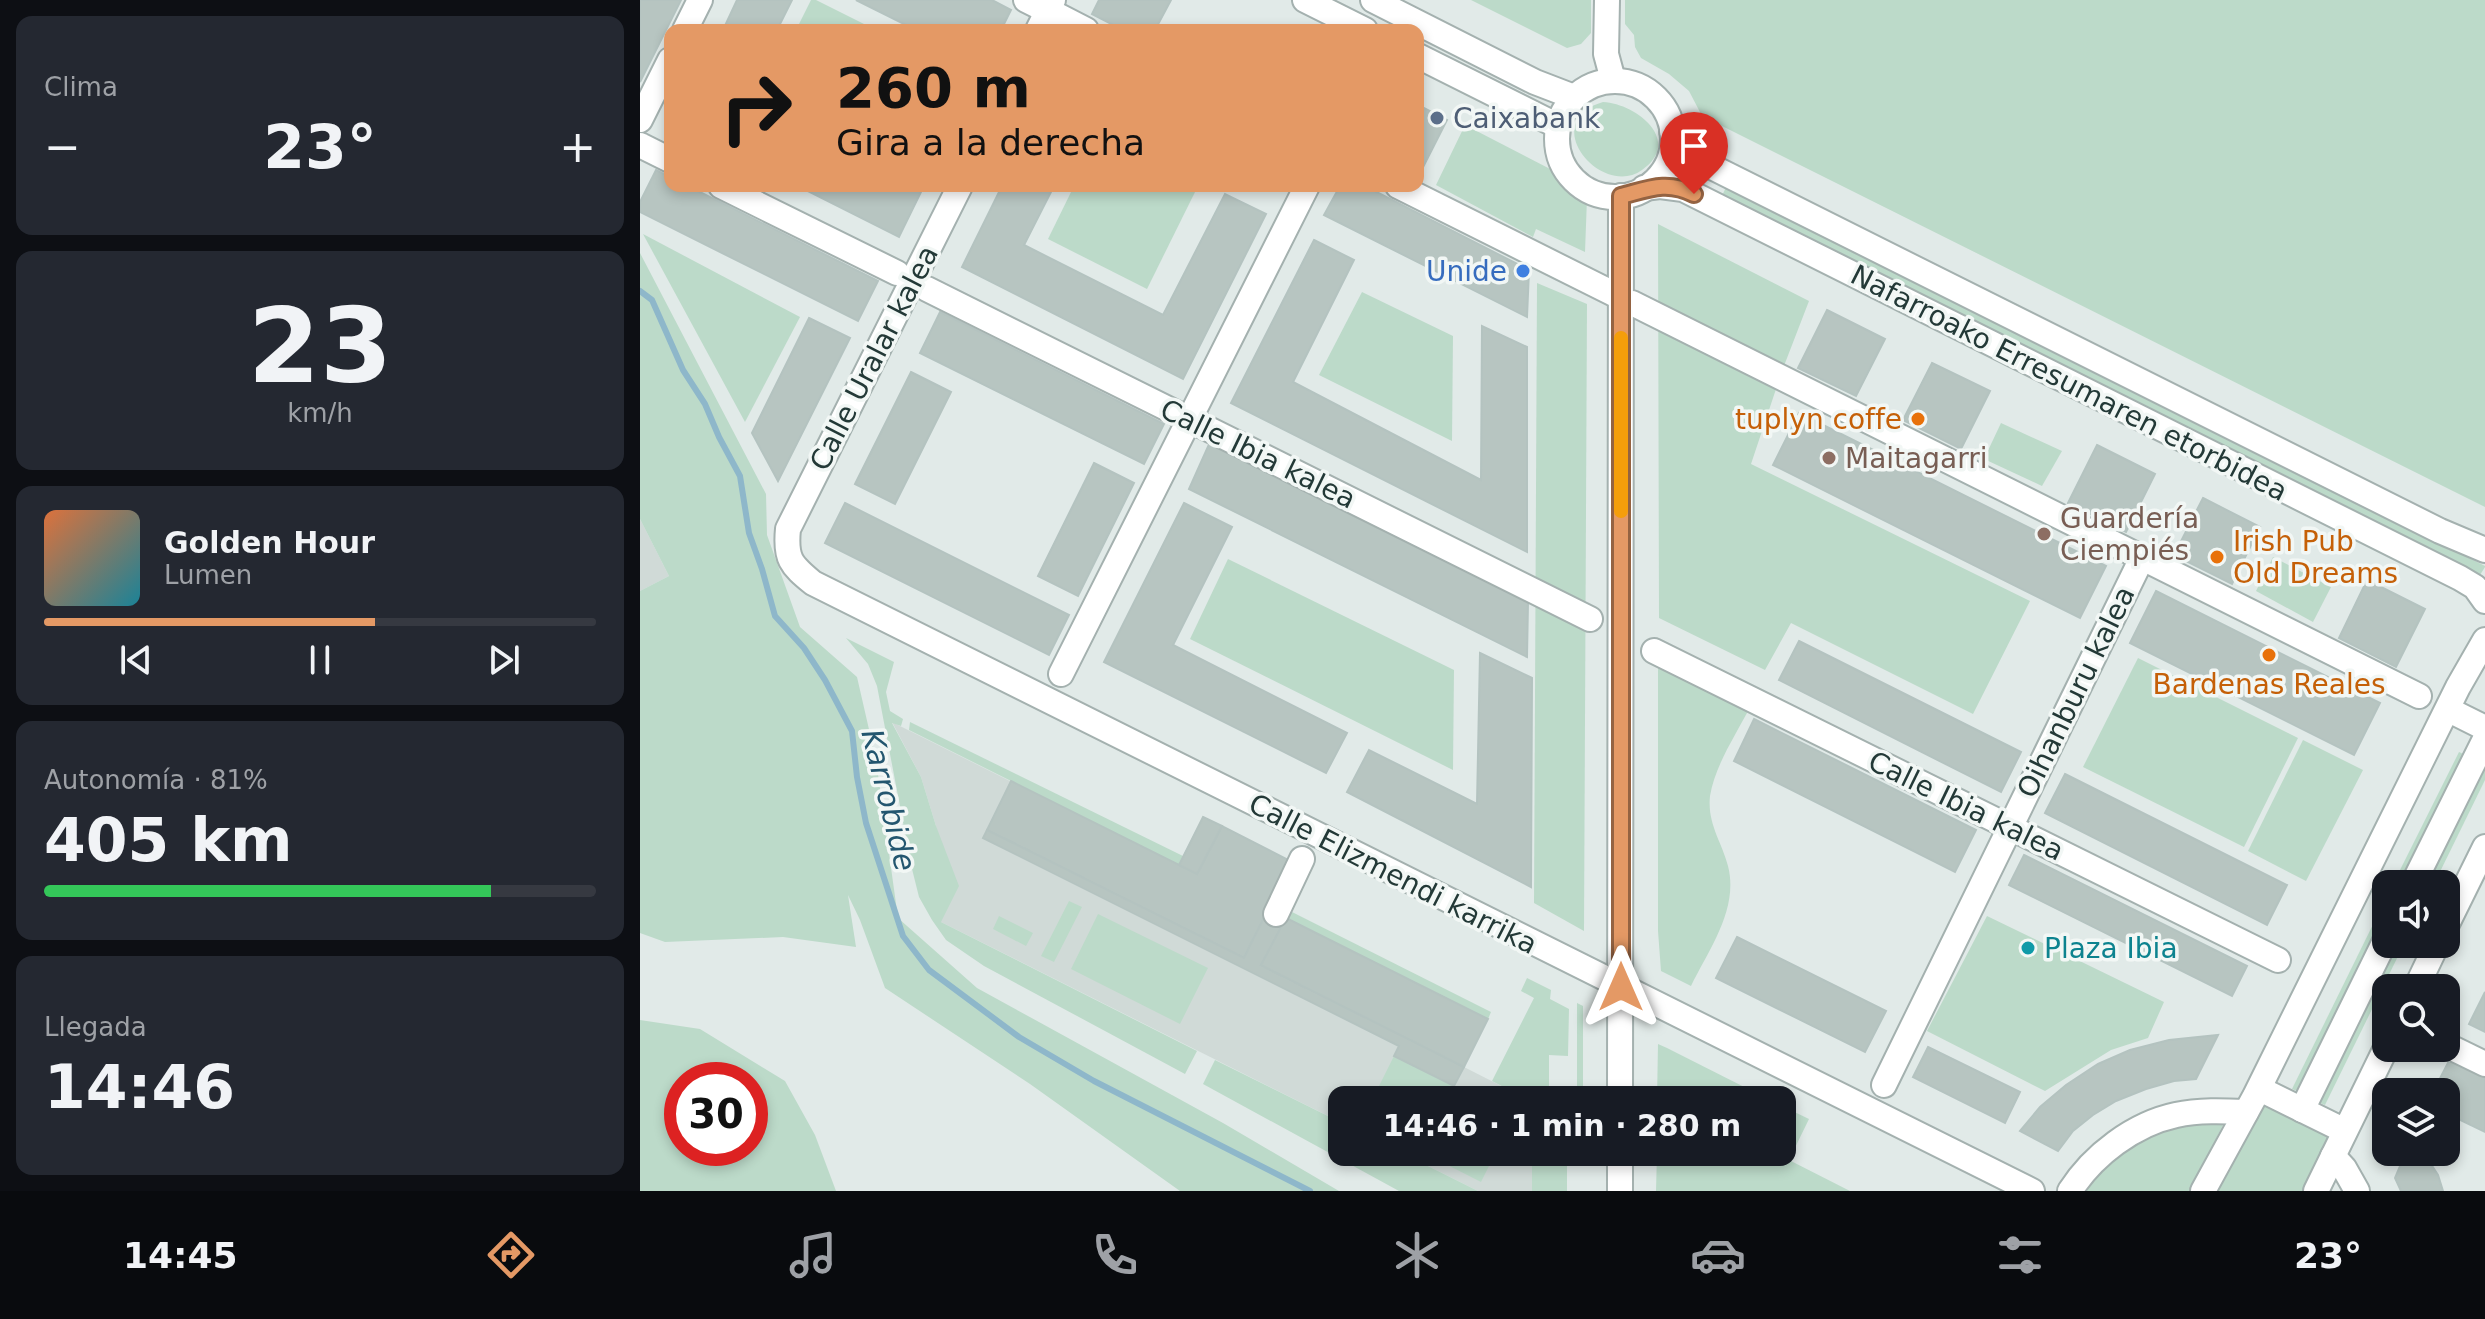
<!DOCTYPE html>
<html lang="es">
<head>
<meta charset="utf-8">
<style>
	:root { --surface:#171b24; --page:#242831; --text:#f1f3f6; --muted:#9ea1a6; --line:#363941; --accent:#e49965 }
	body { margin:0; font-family:"DejaVu Sans",sans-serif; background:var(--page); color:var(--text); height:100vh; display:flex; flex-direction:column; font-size:30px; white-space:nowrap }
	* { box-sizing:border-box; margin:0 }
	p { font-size:26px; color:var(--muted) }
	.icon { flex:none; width:44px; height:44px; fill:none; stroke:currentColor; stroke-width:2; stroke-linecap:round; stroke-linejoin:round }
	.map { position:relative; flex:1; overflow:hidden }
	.drawer { display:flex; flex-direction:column; gap:16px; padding:16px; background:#0d0f14; width:640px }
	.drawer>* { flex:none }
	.hud { position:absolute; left:24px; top:24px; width:760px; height:168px; border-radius:16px; box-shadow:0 4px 12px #0003; background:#e49965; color:#111; overflow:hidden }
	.tools { position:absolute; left:1732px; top:870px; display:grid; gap:16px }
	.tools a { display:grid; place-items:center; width:88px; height:88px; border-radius:16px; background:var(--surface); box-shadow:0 4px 12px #0003; font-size:40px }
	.speed { position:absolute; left:24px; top:1062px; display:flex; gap:16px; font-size:40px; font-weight:700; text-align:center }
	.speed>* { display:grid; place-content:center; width:104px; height:104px; border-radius:50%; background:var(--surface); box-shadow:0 4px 12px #0003; line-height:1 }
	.speed .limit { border:12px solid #d22; background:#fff; color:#111 }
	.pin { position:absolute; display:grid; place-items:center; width:68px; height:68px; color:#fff; margin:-82px -34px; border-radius:50% 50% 50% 0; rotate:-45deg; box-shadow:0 0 8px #0007 }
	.pin .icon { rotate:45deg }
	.me { position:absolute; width:88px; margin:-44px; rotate:0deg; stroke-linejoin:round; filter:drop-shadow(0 0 6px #0008) }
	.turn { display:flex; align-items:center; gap:28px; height:168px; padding:0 40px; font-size:36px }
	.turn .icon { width:104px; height:104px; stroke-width:2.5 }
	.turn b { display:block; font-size:56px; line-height:68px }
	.big { font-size:60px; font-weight:800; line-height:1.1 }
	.drawer .card { flex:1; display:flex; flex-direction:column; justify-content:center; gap:12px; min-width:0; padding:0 28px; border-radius:16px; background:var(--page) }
	.drawer .dial { align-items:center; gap:0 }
	.dial b { font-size:104px; line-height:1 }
	.song { display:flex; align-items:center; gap:24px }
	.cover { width:96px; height:96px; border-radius:12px; background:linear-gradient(135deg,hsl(20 70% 55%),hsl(190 70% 35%)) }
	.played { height:8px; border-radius:4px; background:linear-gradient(90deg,var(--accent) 60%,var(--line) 60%) }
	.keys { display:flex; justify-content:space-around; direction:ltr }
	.heat { display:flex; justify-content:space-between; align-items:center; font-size:44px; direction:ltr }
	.charge { height:12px; border-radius:6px; background:linear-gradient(90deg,#34c759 81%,var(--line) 0) }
	.trip { position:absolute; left:688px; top:1086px; width:468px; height:80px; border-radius:16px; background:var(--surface); box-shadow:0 4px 12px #0003; font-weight:800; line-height:80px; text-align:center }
	.menu { display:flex; height:128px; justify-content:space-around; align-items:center; background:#090b0e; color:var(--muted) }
	.menu .icon { width:56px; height:56px }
	.menu .on { color:var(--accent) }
	.menu b { font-size:36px; color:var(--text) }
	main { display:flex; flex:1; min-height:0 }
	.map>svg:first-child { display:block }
	.built { fill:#d0dad7 }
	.green { fill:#bcdac9; fill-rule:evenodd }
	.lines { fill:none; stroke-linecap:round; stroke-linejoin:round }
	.stream { stroke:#8eb7ca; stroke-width:6 }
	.building { fill:#b7c5c1; stroke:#b4c3c0; stroke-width:2 }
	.minor-casing { stroke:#a4b1af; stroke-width:28 }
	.minor { stroke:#fff; stroke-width:24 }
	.route-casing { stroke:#946342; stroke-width:20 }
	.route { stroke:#e49965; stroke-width:14 }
	.slow { stroke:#f59e0b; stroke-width:14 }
	.service-dot { fill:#5c6f8a; stroke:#f2f7f5; stroke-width:3 }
	.shop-dot { fill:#3f7fe0; stroke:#f2f7f5; stroke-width:3 }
	.food-dot { fill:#e8710a; stroke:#f2f7f5; stroke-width:3 }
	.education-dot { fill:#8d6e63; stroke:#f2f7f5; stroke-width:3 }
	.culture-dot { fill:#0f9aa8; stroke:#f2f7f5; stroke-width:3 }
	.labels { text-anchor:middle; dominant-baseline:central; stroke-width:7; stroke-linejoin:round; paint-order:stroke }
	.service-label { font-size:28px; fill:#4e5e75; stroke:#f2f7f5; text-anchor:start }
	.shop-label { font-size:28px; fill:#366cbe; stroke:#f2f7f5; text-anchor:end }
	.street-label { font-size:28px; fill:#233937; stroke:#f2f7f5 }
	.food-label { font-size:28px; fill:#c56008; stroke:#f2f7f5; text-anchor:end }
	.education-label { font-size:28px; fill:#785e54; stroke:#f2f7f5; text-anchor:start }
	.culture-label { font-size:28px; fill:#0d838f; stroke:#f2f7f5; text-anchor:start }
	.water-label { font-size:30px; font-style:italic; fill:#23566f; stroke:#f2f7f5 }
</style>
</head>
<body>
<main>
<section class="drawer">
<div class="card"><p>Clima</p>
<div class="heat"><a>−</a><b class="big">23°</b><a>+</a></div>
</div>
<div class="card dial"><b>23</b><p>km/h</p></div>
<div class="card">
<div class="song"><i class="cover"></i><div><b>Golden Hour</b><p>Lumen</p></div></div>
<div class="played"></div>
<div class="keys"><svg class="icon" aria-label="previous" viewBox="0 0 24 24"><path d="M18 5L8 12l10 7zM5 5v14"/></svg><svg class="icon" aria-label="pause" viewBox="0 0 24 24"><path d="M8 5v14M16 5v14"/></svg><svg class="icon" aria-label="next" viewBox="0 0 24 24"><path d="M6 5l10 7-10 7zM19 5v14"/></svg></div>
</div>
<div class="card"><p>Autonomía · 81%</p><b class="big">405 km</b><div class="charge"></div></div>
<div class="card"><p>Llegada</p><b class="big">14:46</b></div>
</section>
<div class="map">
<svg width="1845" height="1191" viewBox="0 0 1845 1191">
	<rect width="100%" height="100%" fill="#e1eae8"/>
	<g class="built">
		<path d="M0,519L29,576L0,591Z"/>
		<path d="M252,722L538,865L563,817L652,862L628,909L848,1019L824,1067L889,1100H702V1123L301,922L296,826L281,777Z"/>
		<path d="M760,1152H892V1191H838Z"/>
	</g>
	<g class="green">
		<path d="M171,0H176L236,30H156Z"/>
		<path d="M831,0H951V33L941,44L927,48Z"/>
		<path d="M985,0H1845V507L1062,116L1049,91L1029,74L1001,58L995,47L994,35L985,24Z"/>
		<path d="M963,102C998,104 1043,142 1002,170C962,199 896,122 963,102Z"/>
		<path d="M825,125L914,171L927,186L947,198L945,252L896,229L893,237L796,185Z"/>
		<path d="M434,186H558L507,289L408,239Z"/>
		<path d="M1086,187L1845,566V567L1840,575L1082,196Z"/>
		<path d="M1018,224L1169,301L1142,371L1111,464L1390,601L1333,714L1151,623L1125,670L1019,618Z"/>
		<path d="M3,234L160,317L105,422Z"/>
		<path d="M0,253L126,494L127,535L160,627L217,677L236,760L258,918L337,988L583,1123L699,1191H540L390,1084L245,988L220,920L208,895L216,947L143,937L25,942L0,933V591L29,576L0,519Z"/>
		<path d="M897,283L947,304L944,931L894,903Z"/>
		<path d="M722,292L813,336L812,441L679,375Z"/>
		<path d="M1361,423L1422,451L1402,486L1344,459Z"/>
		<path d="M1633,557L1691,587L1673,622L1616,591Z"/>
		<path d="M588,559L814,670L813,770L550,639Z"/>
		<path d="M206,638L254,662L246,692L250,711L263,719L261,726L252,723L281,777L296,826L319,886L301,922L557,1051L545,1074L344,966L306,940L292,920L279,897L272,869L237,686L228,664Z"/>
		<path d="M1498,658L1658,738L1604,847L1443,767Z"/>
		<path d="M1018,661L1110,707C1096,735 1075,765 1070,796C1067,824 1082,842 1088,866C1099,909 1069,949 1051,986L1021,971L1018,931Z"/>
		<path d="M270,722L543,856L539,865L269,730Z"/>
		<path d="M1663,740L1723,770L1666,881L1608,851Z"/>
		<path d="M1819,752L1830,757L1766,884H1753Z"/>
		<path d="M1845,754V780L1794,884H1781Z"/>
		<path d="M1746,898V925L1662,1093L1652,1089Z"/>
		<path d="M429,901L442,907L414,962L401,956Z"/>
		<path d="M650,911L851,1012L848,1019L646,919Z"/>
		<path d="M458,914L568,968L540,1024L431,969Z"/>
		<path d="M359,916L393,933L386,946L353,929Z"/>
		<path d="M1347,916L1524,1002L1508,1038L1471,1050L1405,1091L1287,1031Z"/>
		<path d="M1751,944H1764L1685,1105L1673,1100Z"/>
		<path d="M887,978L911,990L910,999L929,1009L928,1056L909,1055V1094L895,1100H889L852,1081L894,998L881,991Z"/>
		<path d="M937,1003L943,1006V1100H937Z"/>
		<path d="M0,1020L60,1029L145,1081L175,1135L196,1191H0ZM42,1080H110V1148H42Z"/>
		<path d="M1018,1044L1027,1048L1130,1100H1017Z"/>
		<path d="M754,1056L842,1100H732Z"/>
		<path d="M575,1060L702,1123V1152H760L838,1191H759L563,1084Z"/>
		<path d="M1621,1102L1693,1138L1665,1191H1576Z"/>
		<path d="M1142,1106L1169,1119L1149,1160L1210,1191H1016L1017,1152H1142Z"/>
		<path d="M1586,1119L1550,1191H1439L1471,1154L1526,1127Z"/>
		<path d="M782,1152H856L841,1182Z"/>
		<rect x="892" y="1152" width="35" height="39"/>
	</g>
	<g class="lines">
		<path class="stream" d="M0,291L12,300L43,370L65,404L79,437L100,476L109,533L122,569L135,616L164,648L185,680L212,731L217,777L226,823L263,936L289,970L379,1037L454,1081L670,1191"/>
	</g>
	<g class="building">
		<path d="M0,0H41L0,82Z"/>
		<path d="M97,0H152L137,30H83Z"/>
		<path d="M216,0H352L371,10L361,30H276Z"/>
		<path d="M459,0H531L515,30H483L452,14Z"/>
		<path d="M778,105L807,120L778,177Z"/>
		<path d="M16,170L30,177V186H48L238,281L218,321L0,212V202Z"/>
		<path d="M158,186H270L281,192L259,237Z"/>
		<path d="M362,186H414L384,245L523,315L585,194L626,214L543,379L322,267Z"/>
		<path d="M700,186H725L889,270L887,317L684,215Z"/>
		<path d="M674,240L714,260L653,382L841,480L842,326L887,347V552L591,403Z"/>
		<path d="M1187,310L1245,339L1216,396L1158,368Z"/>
		<path d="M300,312L524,424L504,464L280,353Z"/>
		<path d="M169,318L210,338L138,481L112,433Z"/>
		<path d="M1292,363L1350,391L1321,449L1263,420Z"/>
		<path d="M271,372L311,392L255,504L215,484Z"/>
		<path d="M1159,413L1466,566L1440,618L1133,465Z"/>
		<path d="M570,442L888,602L887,657L549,489Z"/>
		<path d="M1457,445L1515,474L1486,532L1428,503Z"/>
		<path d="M454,463L494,483L438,596L398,576Z"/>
		<path d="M1563,498L1620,527L1592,584L1534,555Z"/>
		<path d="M205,503L429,615L409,655L185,543Z"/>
		<path d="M544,503L592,527L533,645L707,733L686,773L464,662Z"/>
		<path d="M1727,580L1785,609L1756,667L1699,638Z"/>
		<path d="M1516,591L1740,703L1714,755L1490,643Z"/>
		<path d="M1159,641L1381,752L1361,792L1139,680Z"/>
		<path d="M840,653L892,678L891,887L707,792L729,750L837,804Z"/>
		<path d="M1114,719L1336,830L1315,872L1094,761Z"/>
		<path d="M1425,774L1647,885L1627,925L1405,813Z"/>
		<path d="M371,781L557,874L582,826L652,862L604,958L347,830Z"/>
		<path d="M563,817L582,826L557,874L539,865Z"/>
		<path d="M347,830L604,958L628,909L646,918L621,965L824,1067L814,1086L754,1056L759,1046L343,838Z"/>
		<path d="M1384,855L1607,966L1592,996L1369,885Z"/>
		<path d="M646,918L848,1019L824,1067L621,965Z"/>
		<path d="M1097,937L1246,1011L1225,1052L1076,978Z"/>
		<path d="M1845,992V1032L1829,1024Z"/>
		<path d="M1578,1035L1556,1079L1534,1081L1506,1089L1476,1101L1453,1115L1433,1131L1418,1151L1380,1131L1400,1107L1426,1085L1458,1064L1490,1050L1529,1040Z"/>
		<path d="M1288,1047L1380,1092L1365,1123L1273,1077Z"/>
		<path d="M1812,1055L1845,1071V1132L1806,1113V1092H1793Z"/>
		<path d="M1766,1152H1783L1798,1175L1803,1191H1761L1755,1178Z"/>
	</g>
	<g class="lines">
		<g class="minor-casing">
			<g id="minor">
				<path d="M386,0L402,8"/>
				<path d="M665,0L725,30"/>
				<path d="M733,0L895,82L934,97"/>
				<path d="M967,0L966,54L973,80"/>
				<path d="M413,13L446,30"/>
				<path d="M45,30L60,0"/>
				<path d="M398,30L413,0"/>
				<path d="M778,56L918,126"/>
				<circle cx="975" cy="139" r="58"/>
				<path d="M0,120L30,60"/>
				<path d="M1032,131L1049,154L1060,161L1800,531L1845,550"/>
				<path d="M0,145L30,160"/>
				<path d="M81,186L257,273"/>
				<path d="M320,186L148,529C145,559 151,565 173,583L1392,1191"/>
				<path d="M758,186L974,294"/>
				<path d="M1004,188L1020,186L1043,189L1820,578L1835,587L1845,601"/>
				<path d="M287,289L950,619"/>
				<path d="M992,303L1779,696"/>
				<path d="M1014,651L1638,960"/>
				<path d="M421,674L667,186"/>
				<path d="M1817,714L1845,728"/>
				<path d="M1773,884L1845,739"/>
				<path d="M636,914L662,859"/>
				<path d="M1806,926L1845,847"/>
				<path d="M1776,988L1797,944"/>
				<path d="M1806,1045L1845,1064"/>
				<path d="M1244,1085L1502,558"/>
				<path d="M1626,1092L1697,1127"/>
				<path d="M980,1100L981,196"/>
				<path d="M1662,1110L1746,939"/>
				<path d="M1693,1156L1704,1168L1717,1191"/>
				<path d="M980,1191V1152"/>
				<path d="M1430,1191C1453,1155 1494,1124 1536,1115C1559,1110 1583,1111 1606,1112"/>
				<path d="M1563,1191L1615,1096L1818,687L1845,640"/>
				<path d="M1676,1191L1746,1048"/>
			</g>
		</g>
		<use href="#minor" class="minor"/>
	</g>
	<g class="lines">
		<g class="route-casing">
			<path id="route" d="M981,987V196C1008,189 1027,180 1054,194"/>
		</g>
		<use href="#route" class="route"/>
		<path class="slow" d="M981,338V511"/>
	</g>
	<circle class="service-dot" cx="797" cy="118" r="8"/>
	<circle class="shop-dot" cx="883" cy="271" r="8"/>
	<g class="food-dot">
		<circle cx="1278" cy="419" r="8"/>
		<circle cx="1577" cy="557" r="8"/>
		<circle cx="1629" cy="655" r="8"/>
	</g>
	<g class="education-dot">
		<circle cx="1189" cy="458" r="8"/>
		<circle cx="1404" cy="534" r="8"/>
	</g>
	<circle class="culture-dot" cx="1388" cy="948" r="8"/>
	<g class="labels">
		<g class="service-label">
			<text x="813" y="118">Caixabank</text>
		</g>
		<g class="shop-label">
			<text x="867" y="271">Unide</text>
		</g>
		<g class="street-label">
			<text transform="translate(234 358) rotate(-63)">Calle Uralar kalea</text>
			<text transform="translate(1429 383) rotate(27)">Nafarroako Erresumaren etorbidea</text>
			<text transform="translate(618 454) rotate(26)">Calle Ibia kalea</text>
			<text transform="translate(1436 692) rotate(-64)">Oihanburu kalea</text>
			<text transform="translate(1326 806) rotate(26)">Calle Ibia kalea</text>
			<text transform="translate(753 874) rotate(27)">Calle Elizmendi karrika</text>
		</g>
		<g class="food-label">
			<text x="1262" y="419">tuplyn coffe</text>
			<text x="1593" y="541" text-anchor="start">Irish Pub<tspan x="1593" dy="32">Old Dreams</tspan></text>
			<text x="1629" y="684" text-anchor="middle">Bardenas Reales</text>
		</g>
		<g class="education-label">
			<text x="1205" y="458">Maitagarri</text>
			<text x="1420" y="518">Guardería<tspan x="1420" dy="32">Ciempiés</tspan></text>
		</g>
		<g class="culture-label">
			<text x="1404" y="948">Plaza Ibia</text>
		</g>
		<g class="water-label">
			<text transform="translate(249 800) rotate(76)">Karrobide</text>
		</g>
	</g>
</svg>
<div class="tools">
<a><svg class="icon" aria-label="sound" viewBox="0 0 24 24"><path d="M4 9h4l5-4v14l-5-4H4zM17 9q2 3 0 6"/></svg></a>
<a><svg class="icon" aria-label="search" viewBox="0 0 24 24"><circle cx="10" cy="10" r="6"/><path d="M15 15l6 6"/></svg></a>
<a><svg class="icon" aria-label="layers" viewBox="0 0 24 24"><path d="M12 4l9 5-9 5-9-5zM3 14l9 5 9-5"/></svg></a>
</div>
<div class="speed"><div class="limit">30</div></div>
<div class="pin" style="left:1054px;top:194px;background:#d93025"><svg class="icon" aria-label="arrive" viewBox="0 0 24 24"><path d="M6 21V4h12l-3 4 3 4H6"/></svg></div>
<svg class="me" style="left:981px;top:987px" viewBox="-20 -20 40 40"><path d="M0-17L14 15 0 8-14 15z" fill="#e49965" stroke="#fff" stroke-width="4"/></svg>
<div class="trip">14:46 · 1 min · 280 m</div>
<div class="hud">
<div class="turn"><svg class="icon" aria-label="right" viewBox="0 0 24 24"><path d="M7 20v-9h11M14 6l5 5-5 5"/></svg><div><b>260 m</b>Gira a la derecha</div></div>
</div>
</div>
</main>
<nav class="menu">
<b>14:45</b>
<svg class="icon on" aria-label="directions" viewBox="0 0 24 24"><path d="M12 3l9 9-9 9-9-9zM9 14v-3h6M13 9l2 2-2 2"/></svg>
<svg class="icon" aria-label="music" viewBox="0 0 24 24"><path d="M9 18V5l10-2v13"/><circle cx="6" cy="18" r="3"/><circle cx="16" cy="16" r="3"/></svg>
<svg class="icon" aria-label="phone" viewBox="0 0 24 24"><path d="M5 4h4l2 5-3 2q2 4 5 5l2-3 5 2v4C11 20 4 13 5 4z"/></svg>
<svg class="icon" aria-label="climate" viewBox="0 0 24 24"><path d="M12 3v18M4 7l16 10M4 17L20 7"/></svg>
<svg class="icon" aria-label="car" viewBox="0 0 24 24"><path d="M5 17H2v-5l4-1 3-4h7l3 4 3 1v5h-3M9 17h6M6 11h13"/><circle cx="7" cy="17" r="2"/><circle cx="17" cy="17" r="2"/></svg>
<svg class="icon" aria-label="filters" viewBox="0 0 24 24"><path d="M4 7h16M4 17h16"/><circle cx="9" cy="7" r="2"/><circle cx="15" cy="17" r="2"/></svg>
<b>23°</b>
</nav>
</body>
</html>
